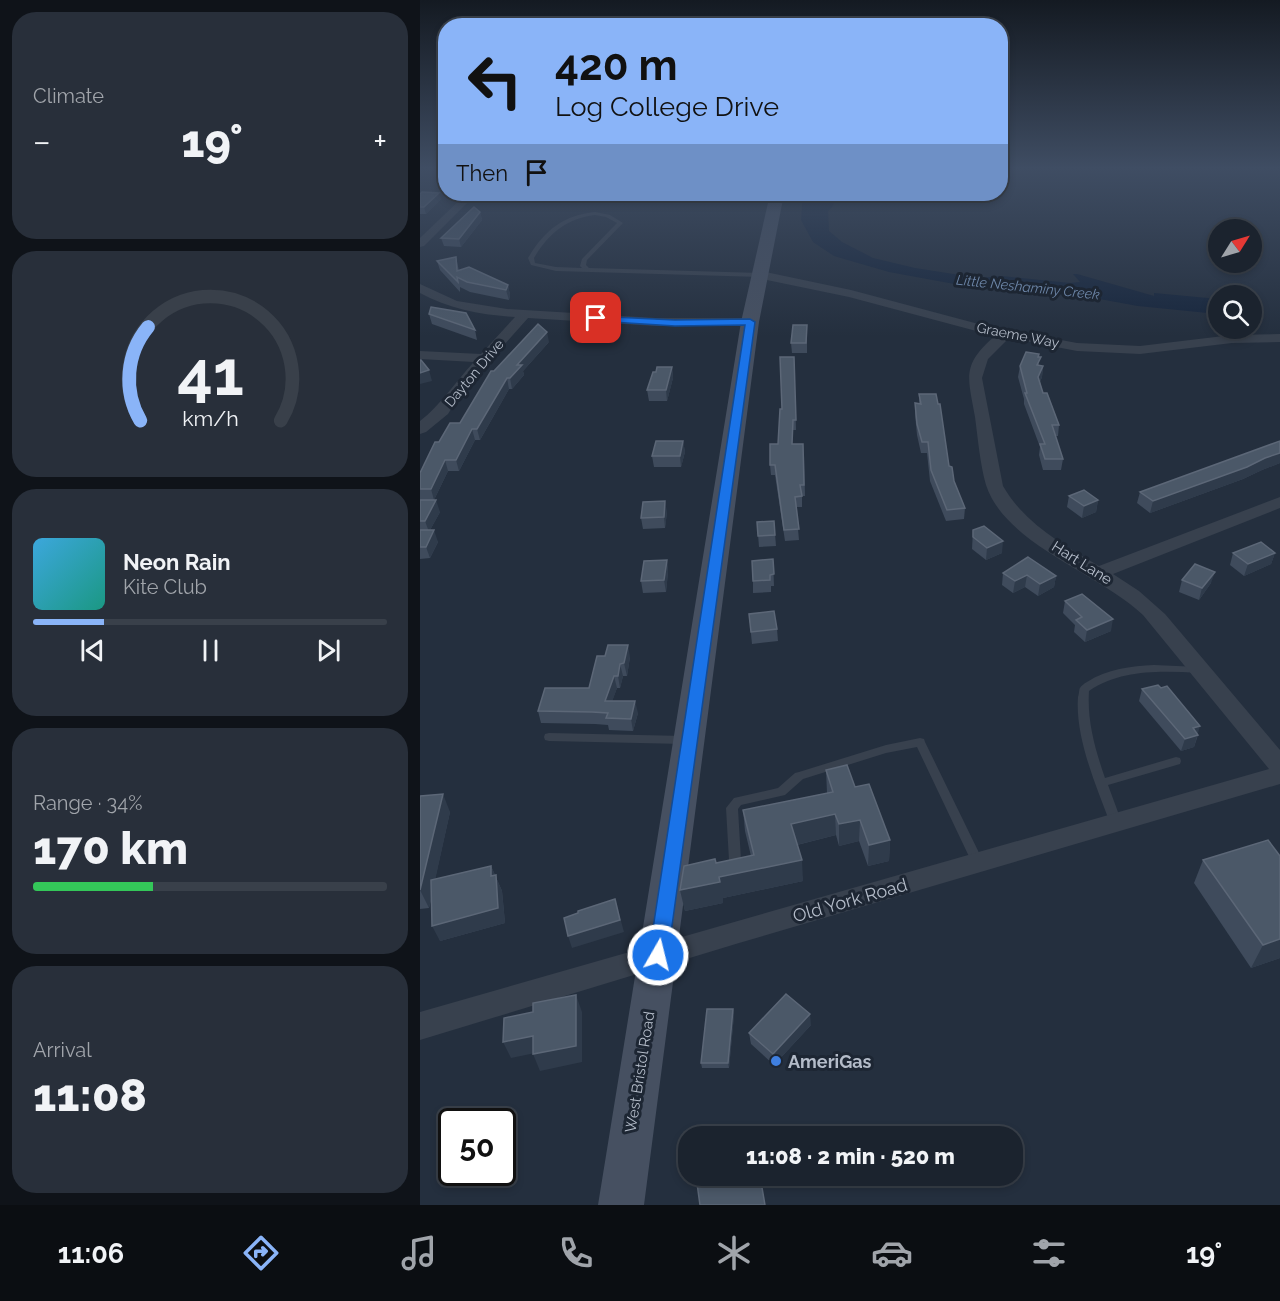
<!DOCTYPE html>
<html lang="en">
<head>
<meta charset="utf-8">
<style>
	:root { --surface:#1b232e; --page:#282f3a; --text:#f1f3f6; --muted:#a0a4aa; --line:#39404a; --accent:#8ab4f8 }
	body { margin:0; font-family:Raleway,sans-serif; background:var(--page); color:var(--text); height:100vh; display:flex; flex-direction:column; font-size:22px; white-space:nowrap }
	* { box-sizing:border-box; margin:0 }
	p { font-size:20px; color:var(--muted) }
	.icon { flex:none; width:33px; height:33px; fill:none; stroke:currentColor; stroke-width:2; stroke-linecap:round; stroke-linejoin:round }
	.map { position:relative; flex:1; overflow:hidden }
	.details { display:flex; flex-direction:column; gap:12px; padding:12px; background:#0f1319; width:420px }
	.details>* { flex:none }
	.banner { position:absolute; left:18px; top:18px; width:570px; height:183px; border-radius:24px; box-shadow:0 3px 9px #0003,0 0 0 2px var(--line); background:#8ab4f8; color:#111; overflow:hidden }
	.needle { width:39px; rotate:53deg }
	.buttons { position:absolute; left:788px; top:219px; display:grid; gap:12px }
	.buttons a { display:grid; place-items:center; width:54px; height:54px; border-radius:50%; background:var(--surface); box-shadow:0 3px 9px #0003,0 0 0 2px var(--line); font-size:30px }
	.speed { position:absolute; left:18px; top:1108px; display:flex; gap:12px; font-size:30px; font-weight:700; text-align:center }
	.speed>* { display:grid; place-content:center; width:78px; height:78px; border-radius:50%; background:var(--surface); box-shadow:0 3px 9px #0003,0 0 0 2px var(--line); line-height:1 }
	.speed .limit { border:3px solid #111; border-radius:9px; background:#fff; color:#111 }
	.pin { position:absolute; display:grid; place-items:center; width:51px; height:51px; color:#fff; margin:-26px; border-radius:12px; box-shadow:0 3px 9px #0006 }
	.me { position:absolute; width:66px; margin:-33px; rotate:8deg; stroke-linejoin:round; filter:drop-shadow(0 0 4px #0008) }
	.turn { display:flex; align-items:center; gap:21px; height:126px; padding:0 18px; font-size:27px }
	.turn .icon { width:78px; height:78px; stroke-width:2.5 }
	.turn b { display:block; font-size:42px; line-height:51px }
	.then { display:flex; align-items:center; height:57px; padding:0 18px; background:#0003; gap:12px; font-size:22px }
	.big { font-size:45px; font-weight:800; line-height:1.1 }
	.details .tile { flex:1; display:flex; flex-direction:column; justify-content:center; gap:9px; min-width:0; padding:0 21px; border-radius:24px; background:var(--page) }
	.details .dial { align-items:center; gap:0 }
	.dial svg { height:156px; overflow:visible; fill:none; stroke:var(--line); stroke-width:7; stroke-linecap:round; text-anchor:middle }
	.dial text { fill:var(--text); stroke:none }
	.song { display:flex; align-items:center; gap:18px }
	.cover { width:72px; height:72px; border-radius:9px; background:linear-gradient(135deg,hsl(200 70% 55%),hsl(170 70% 35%)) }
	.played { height:6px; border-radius:3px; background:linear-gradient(90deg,var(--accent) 20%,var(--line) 20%) }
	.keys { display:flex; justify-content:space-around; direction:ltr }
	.heat { display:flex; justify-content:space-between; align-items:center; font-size:33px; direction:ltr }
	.charge { height:9px; border-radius:4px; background:linear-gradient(90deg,#34c759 34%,var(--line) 0) }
	.trip { position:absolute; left:258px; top:1126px; width:345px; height:60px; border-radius:24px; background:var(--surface); box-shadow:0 3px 9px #0003,0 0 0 2px var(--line); font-weight:800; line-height:60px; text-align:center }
	.tab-bar { display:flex; height:96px; justify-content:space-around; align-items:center; background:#0b0e12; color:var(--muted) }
	.tab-bar .icon { width:42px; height:42px }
	.tab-bar .on { color:var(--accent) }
	.tab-bar b { font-size:27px; color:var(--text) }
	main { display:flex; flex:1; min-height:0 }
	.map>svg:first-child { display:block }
	.water { fill:#17263c }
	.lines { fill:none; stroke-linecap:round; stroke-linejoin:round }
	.lane { fill:#38414e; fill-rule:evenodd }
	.street { fill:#38414e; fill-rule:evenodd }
	.secondary { fill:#465061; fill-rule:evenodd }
	.wall { fill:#3f4b5c }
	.shaded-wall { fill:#2f3b4b }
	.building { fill:#4b5868; stroke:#5c6777; stroke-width:1.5 }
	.route { fill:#1a73e8; stroke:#114b97; stroke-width:1.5 }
	.shop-dot { fill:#3f7fe0; stroke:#1d2633; stroke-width:2 }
	.labels { text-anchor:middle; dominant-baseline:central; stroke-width:6; stroke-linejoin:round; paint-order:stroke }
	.far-water-label { font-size:14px; font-style:italic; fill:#6d86a8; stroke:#1d2633 }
	.far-street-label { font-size:14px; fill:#b4bcc9; stroke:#1d2633 }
	.street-label { font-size:15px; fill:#b4bcc9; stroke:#1d2633 }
	.near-street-label { font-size:18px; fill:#b4bcc9; stroke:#1d2633 }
	.near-poi-label { font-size:18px; font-weight:bold; fill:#b4bcc9; stroke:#1d2633; text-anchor:start }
</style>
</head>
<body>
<main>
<section class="details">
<div class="tile"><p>Climate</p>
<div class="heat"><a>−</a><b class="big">19°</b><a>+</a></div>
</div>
<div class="tile dial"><svg viewBox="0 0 100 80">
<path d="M14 69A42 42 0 1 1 86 69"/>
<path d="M14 69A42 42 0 0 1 18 21" stroke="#8ab4f8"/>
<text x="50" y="56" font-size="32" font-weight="700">41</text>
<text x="50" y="72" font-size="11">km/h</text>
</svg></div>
<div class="tile">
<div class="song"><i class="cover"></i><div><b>Neon Rain</b><p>Kite Club</p></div></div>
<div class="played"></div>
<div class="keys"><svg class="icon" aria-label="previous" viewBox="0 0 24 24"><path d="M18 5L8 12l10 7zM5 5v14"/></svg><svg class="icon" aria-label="pause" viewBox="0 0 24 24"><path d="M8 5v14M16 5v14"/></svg><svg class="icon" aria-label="next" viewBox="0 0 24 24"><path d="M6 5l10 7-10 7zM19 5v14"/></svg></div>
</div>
<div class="tile"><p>Range · 34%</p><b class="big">170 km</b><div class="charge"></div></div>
<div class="tile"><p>Arrival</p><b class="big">11:08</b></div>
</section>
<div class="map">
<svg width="860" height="1205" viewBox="0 0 860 1205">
	<rect width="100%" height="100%" fill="#242f3e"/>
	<path class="water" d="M383,194H415L413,206L408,211L409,231L422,242L453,258L495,268L559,278L582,276L650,283L660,282L653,274H657L734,296V293L798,299V314L718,306L652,294L630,295L540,285L469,272L414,256L393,242L381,220Z"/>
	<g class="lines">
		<g class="lane">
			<path d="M175,212L190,215L203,223L167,260L166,265L169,268L341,273L344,275L341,277L136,271L111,265L108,258C124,231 143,215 175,212ZM175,215L186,217L197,223L162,259L160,266L162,268L136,267L115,263L114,258C128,234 147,218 175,215Z"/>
			<path d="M734,665L779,667L782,668L784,670L782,672L779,673C741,671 702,669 669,691C667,721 675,749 685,778L756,757L760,758L761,761L760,764L688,785L702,823L700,826L696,828L692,826L690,823C676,785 655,738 658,697C659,695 659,689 660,688C661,686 665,683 667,682C687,669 711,666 734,665Z"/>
			<path d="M129,733L264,736L268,737L269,740L268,743L264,744L129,741L125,740L124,737L125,734Z"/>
			<path d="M500,738L504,739L505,742L564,863L562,867L558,868L554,867L497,747L466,753L383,779L365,795L321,805L318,809L321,860L319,863L315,865L311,863L309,860L306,808L314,798L358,788L375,773L379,772L466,745Z"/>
		</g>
		<g class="street">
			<path d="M46,194H56L4,246L0,247V238Z"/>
			<path d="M341,271L431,290L566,326L657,343L720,346L812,335L860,334V342L812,343L720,354L657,351L589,338L568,359L562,378L583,486C605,524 642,544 679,566L860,497V508L693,574L719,591L745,614L860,750V784L319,943L0,1040V1012L849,769L723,615C680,574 585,544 566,485C560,464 558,439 555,417C548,377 541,365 575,336L429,297L337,278V272Z"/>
			<path d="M0,284L37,301L87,309L236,318H330L337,322L330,326H236L108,318L41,393L28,414L6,432L0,434V421C21,405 35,382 54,362L0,359V351L61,354L95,317C62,315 29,309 0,293Z"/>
		</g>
		<path class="secondary" d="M350,194H364L339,322L224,1205H178L321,322Z"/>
	</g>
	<g class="wall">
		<path d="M0,194L21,199L6,214H0Z"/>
		<path d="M60,212L62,220L41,247L24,246L21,238Z"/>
		<path d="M36,257L39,271L88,285L90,295L89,300L50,292L40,287V292L20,270L17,261Z"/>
		<path d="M9,314L55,330L57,340L12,324Z"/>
		<path d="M387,325V353H372L371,343Z"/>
		<path d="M129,342L103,371L104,375L92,389H89L60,440H55L39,471H28L14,500H0V473L40,423L74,371Z"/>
		<path d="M374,357L376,430H373L372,444L384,454L385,496H382V507H376L379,540L365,541L355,475H351L350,465L358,444L362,409Z"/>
		<path d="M618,357L619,366H623L622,377L620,382L623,393L639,425L638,436H635L643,459L641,470H623L619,455L620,447L604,404V399L598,377L600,366Z"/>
		<path d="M252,367L253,378L247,401H229L227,390L236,372Z"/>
		<path d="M499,394L529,466L534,481L545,508L544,519L526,521L510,481L507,453H501L497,435L495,414V403L499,404Z"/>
		<path d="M263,441L265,452L261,467H234L232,456Z"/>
		<path d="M860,441V463L842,470L823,479L730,513L717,503L720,492Z"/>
		<path d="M649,496L678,500L676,512L662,518L647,507Z"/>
		<path d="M0,500L20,512L10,530L18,542L10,558L0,559Z"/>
		<path d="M247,512L245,528L223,529L221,518Z"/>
		<path d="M354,521L356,546L339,547L337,522Z"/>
		<path d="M553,530L582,553L566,560L552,549Z"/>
		<path d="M813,553H855L851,564L824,576L810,565Z"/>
		<path d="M353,559L354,586H351V592L333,593V581Z"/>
		<path d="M247,560L248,572L246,592L223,593L221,581Z"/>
		<path d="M583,573L636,576L634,587L618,596L605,587L593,593L582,585Z"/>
		<path d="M762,580L791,583L779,600L759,592Z"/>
		<path d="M645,601L691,631L665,642L654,632L655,625L643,613Z"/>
		<path d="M329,614L357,629L358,641L332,644Z"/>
		<path d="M185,656L210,657L207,676H203L200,688H197L192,701L218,713L213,731L189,730L188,725L175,724L121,723L118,711L169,688Z"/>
		<path d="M722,689L777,734L778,735L774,747L761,751L719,701Z"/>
		<path d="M406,770L435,787L470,840L469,861L448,866L439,841L419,846L416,835L377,845L383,881L303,898V903L265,911L260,890L296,863L331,856L325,831L323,810L407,793Z"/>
		<path d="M0,796L30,812L15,879L71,866L82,891L85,923L20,941L12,896L9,908L0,909Z"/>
		<path d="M783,860L860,958L831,968L774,883Z"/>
		<path d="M313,1009L314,1015L309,1068H282L281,1063Z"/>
		<path d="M391,1025L354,1065L331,1044L329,1033Z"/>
	</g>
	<g class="shaded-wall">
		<path d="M19,193L21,199L6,214L4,207Z"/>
		<path d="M60,212L62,220L41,247L39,239Z"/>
		<path d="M88,285L90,295L89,300L86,290Z"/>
		<path d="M127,332L129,342L103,371L104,375L92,389L90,378L97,365Z"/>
		<path d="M623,366L622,377L617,388L618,377Z"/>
		<path d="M252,367L253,378L247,401L246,390Z"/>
		<path d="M9,370L12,381L0,384V373Z"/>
		<path d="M87,378L89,389L60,440L57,429Z"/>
		<path d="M52,429L55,440L39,471L36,460Z"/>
		<path d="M263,441L265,452L261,467L260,456Z"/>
		<path d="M860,453V463L842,470L823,479L730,513L733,501Z"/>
		<path d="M25,460L28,471L14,500L11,489Z"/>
		<path d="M16,500L20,512L9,532L5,521Z"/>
		<path d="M678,500L676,512L662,518L664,506Z"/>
		<path d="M245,501L247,512L245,528L244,517Z"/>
		<path d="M14,530L18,542L10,558L6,547Z"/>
		<path d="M583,541L582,553L566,560L567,548Z"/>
		<path d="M855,553L851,564L824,576L828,564Z"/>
		<path d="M247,560L248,572L246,592L244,580Z"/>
		<path d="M795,572L791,583L779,600L782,588Z"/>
		<path d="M607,575L605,587L593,593L595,581Z"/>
		<path d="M636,576L634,587L618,596L620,584Z"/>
		<path d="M693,619L691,631L665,642L667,630Z"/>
		<path d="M208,645L210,657L207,676L204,663Z"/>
		<path d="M200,664L203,676L200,688L198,676Z"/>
		<path d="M194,676L197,688L188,713L185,701Z"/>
		<path d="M215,701L218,713L213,731L211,719Z"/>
		<path d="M780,726L774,747L761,751L765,739L773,728Z"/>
		<path d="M23,794L30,812L9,908L0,890Z"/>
		<path d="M415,814L416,835L372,846L371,824Z"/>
		<path d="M440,820L439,841L419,846V824Z"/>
		<path d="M470,840L469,861L448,866L449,845Z"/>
		<path d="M382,860L383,881L303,898V903L265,911L260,890L299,877Z"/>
		<path d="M71,866L82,891L85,923L20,941L12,926L71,876Z"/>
		<path d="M195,899L204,932L152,948L148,936Z"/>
		<path d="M860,939V958L831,968L843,945Z"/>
		<path d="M156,995L162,1012V1062L120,1071L113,1054Z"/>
		<path d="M313,1009L314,1015L309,1068L308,1063Z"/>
		<path d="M390,1014L391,1025L354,1065L353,1054Z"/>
		<path d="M113,1036L120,1052L91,1058L83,1042Z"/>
		<path d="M32,1169V1173H59L33,1180L26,1170Z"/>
	</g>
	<g class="building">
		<path d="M2,192L19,193L4,207H0V194Z"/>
		<path d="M54,207L60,212L39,239L21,238Z"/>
		<path d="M36,257L37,271L49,267L88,285L86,290L47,282L37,277L38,282L17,261Z"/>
		<path d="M11,307L46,313L55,330L9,314Z"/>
		<path d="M118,324L127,332L97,365H102L90,378H87L57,429H52L36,460H25L11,489H0V473L15,442H19L30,423H40L71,371H74Z"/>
		<path d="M373,325H387L386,343H371Z"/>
		<path d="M606,352L619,354L618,357H621L617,365L623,366L618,377L623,393H627L639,425H632L643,459H625L620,444H625L605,393H607L600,366Z"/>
		<path d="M360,357H374L376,420H373L372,444H383L384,485H380L382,496L375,497L379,529L364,530L355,465H350V444H358L360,409H362Z"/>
		<path d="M0,360H1L9,370L0,373Z"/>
		<path d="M237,367H252L246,390H227L233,372H236Z"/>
		<path d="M499,394H516L518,404H520L529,466L532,467L534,481L545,508L527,510L511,470L508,442H502L497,424L495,403L501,404Z"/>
		<path d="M236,441H263L260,456H232Z"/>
		<path d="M860,441V453L845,458L827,467L733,501L720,492Z"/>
		<path d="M664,490L678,500L664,506L649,496Z"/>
		<path d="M0,500H16L5,521H0Z"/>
		<path d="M245,501L244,517L221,518L223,502Z"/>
		<path d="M354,521L355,535L338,536L337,522Z"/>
		<path d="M564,526L583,541L567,548L553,537V530Z"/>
		<path d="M0,530H14L6,547H0Z"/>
		<path d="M841,542L855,553L828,564L813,553Z"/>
		<path d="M608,557L636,576L620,584L607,575L595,581L583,573Z"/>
		<path d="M353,559L354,574L350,575V580L333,581L332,561Z"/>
		<path d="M247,560L244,580L221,581L224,561Z"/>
		<path d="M775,564L795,572L782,588L762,580Z"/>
		<path d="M662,594L693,619L667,630L656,620L662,617L645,601Z"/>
		<path d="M354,611L357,629L331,632L329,614Z"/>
		<path d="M188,645H208L204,663L200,664L198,676H194L185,701H215L211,719L186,718L188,713L172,712L118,711L125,688H169L177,656H185Z"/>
		<path d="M738,685L741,688L747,686L780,726L773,728L778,735L765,739L722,689Z"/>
		<path d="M427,765L435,787L449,784L470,840L449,845L440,820L419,824L415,814L371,824L382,860L299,877L300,882L260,890L264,866L295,859L296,863L334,855L323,810L413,792L406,770Z"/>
		<path d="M23,794L0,890V796Z"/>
		<path d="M848,840L860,856V939L843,945L783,860Z"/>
		<path d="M71,866V876L76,875L78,908L12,926L11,880Z"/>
		<path d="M195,899L200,920L148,936L144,918L158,913V911Z"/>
		<path d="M366,994L390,1014L353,1054L329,1033Z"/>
		<path d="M156,995V1046L113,1054V1036L83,1042L84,1018L113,1012V1003Z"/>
		<path d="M287,1009H313L308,1063H281Z"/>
		<path d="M332,1125L334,1137H282Z"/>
		<path d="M32,1137V1169L26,1170L27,1138Z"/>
		<path d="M276,1176H340L345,1205H280Z"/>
	</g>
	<linearGradient id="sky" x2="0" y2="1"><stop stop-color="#141a22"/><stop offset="0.5" stop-color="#3f4d63"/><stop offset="1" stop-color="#3f4d63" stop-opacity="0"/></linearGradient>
	<rect width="860" height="336" fill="url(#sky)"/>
	<path class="route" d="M172,316L255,320L330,319L335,322L248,955L245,961L238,964L231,961L229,955L325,325L255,326L176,321L171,318Z"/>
	<circle class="shop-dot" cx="356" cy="1061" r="6"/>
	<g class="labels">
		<g class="far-water-label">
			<text transform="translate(608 287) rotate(6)">Little Neshaminy Creek</text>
		</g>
		<g class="far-street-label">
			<text transform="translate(598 335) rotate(11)">Graeme Way</text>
			<text transform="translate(54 373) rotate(-50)">Dayton Drive</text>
		</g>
		<g class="street-label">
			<text transform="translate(662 563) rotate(32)">Hart Lane</text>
			<text transform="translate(220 1072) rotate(-81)">West Bristol Road</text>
		</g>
		<g class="near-street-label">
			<text transform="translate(430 900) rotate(-16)">Old York Road</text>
		</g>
		<g class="near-poi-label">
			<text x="368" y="1061">AmeriGas</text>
		</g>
	</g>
</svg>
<div class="buttons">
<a><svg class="needle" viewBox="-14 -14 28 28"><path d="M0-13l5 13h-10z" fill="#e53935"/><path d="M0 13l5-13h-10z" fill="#a0a4aa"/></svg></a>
<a><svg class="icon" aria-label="search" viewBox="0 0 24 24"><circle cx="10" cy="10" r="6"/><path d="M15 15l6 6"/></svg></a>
</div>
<div class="speed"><div class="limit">50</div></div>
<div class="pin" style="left:176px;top:318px;background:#d93025"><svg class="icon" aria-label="arrive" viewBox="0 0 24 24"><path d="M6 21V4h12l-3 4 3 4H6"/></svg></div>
<svg class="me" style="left:238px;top:955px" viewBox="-20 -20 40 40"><circle r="17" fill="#1a73e8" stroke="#fff" stroke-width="3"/><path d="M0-11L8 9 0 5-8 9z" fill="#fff"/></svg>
<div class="trip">11:08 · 2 min · 520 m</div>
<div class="banner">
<div class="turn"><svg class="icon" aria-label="left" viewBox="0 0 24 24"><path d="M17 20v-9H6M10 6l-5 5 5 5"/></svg><div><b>420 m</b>Log College Drive</div></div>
<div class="then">Then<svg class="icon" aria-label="arrive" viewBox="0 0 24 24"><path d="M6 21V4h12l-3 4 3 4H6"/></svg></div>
</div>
</div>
</main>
<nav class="tab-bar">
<b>11:06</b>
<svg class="icon on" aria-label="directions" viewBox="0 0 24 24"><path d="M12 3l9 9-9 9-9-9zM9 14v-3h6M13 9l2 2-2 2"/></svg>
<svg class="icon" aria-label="music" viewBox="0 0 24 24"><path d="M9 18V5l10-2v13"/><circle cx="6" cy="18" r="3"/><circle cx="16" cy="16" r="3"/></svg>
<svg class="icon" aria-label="phone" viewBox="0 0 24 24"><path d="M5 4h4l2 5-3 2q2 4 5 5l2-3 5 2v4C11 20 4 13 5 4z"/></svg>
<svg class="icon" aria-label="climate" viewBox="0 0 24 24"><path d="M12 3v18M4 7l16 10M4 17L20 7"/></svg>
<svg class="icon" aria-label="car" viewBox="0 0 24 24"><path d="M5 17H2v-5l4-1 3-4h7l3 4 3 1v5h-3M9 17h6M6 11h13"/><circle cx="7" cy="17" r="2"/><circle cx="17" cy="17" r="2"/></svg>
<svg class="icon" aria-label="filters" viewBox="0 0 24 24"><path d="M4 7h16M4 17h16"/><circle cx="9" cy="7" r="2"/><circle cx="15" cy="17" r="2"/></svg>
<b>19°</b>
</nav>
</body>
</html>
